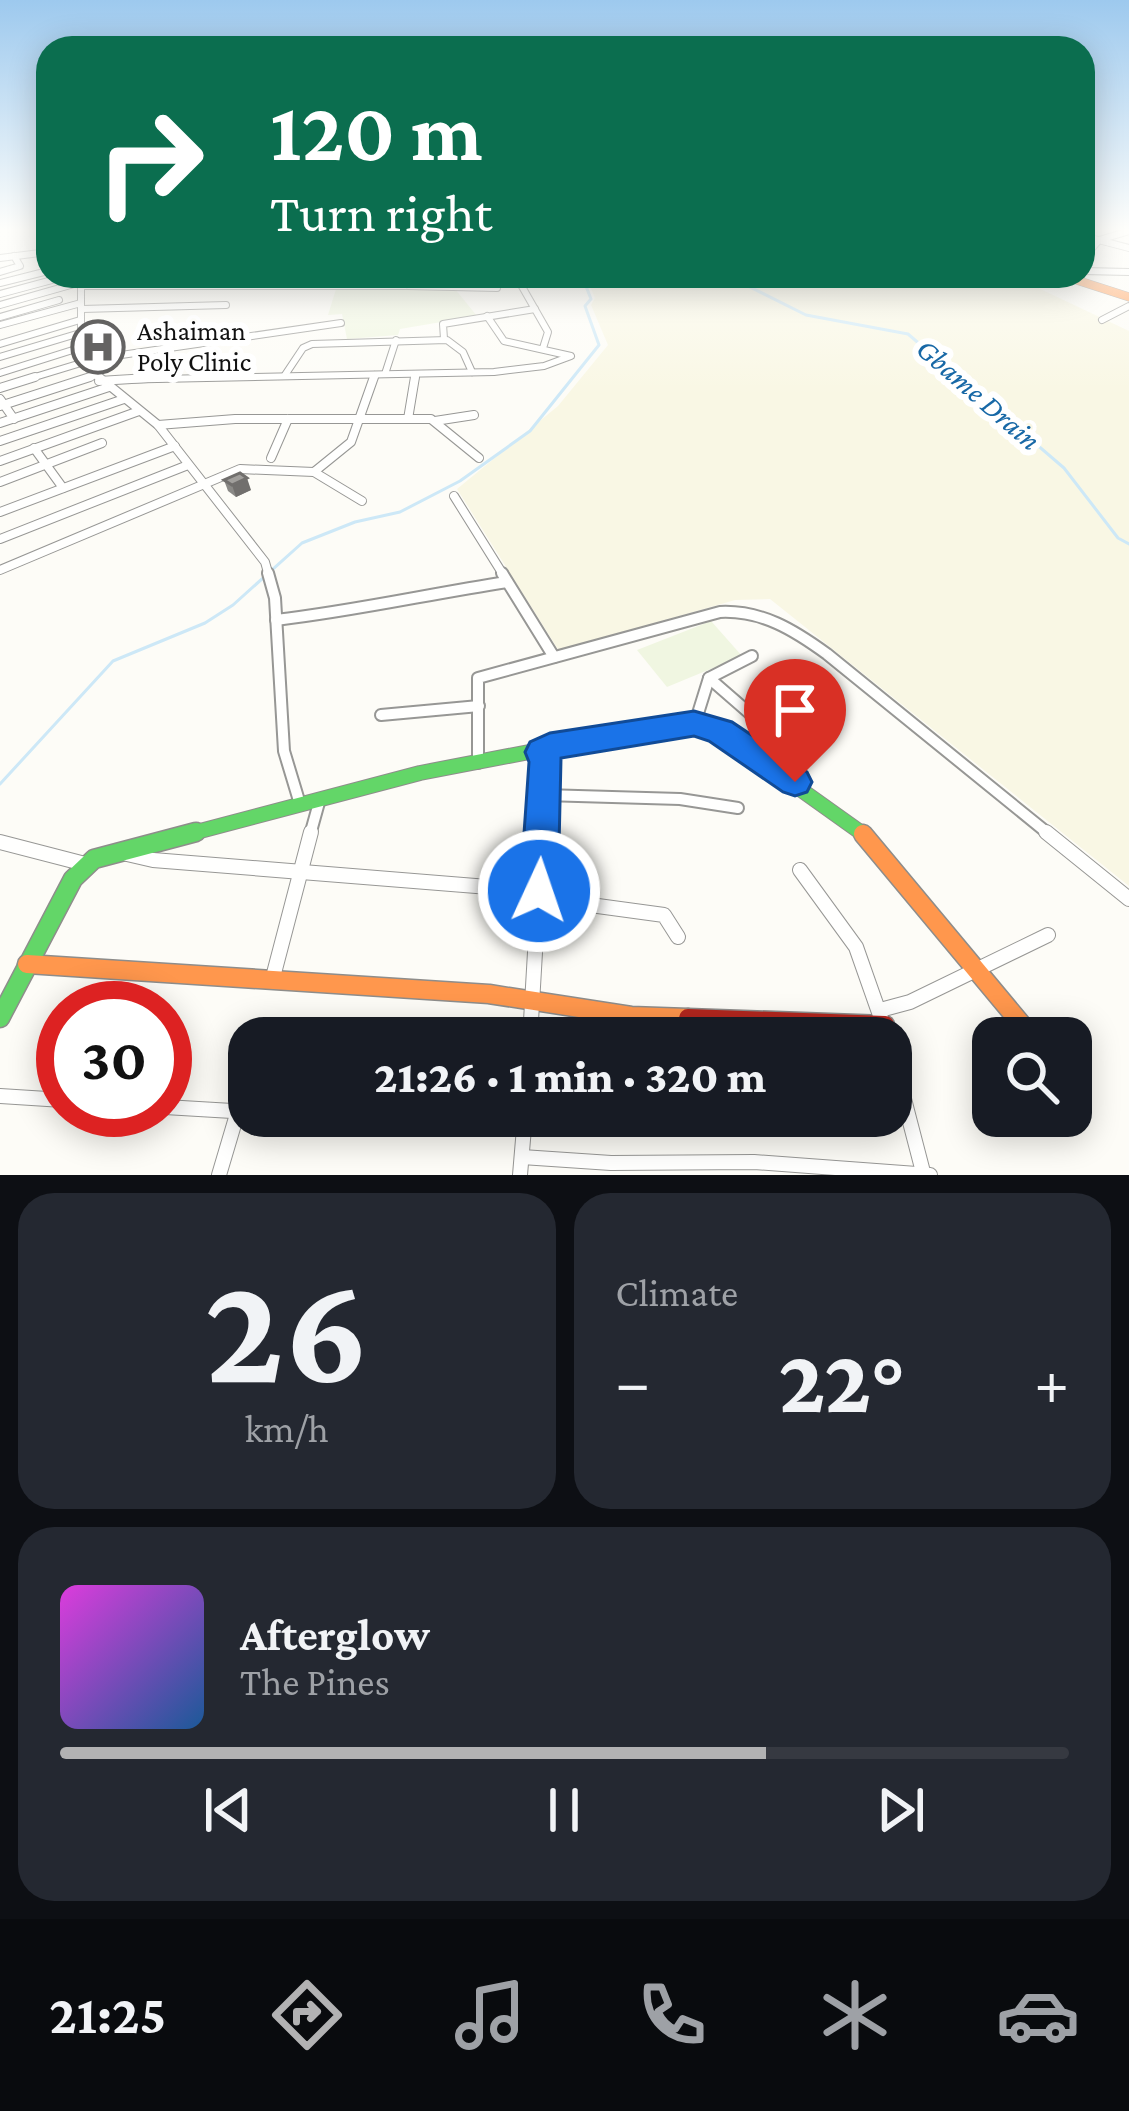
<!DOCTYPE html>
<html lang="en">
<head>
<meta charset="utf-8">
<style>
	:root { --surface:#171b24; --page:#242831; --text:#f1f3f6; --muted:#9ea1a6; --line:#363941; --accent:#b2b2b3 }
	body { margin:0; font-family:"Crimson Pro",serif; background:var(--page); color:var(--text); height:100vh; display:flex; flex-direction:column; font-size:45px; white-space:nowrap }
	* { box-sizing:border-box; margin:0 }
	p { font-size:39px; color:var(--muted) }
	.icon { flex:none; width:66px; height:66px; fill:none; stroke:currentColor; stroke-width:2; stroke-linecap:round; stroke-linejoin:round }
	.map { position:relative; height:1175px; overflow:hidden }
	.details { display:flex; flex-direction:column; gap:18px; padding:18px; background:#0d0f14; flex:1 }
	.details>* { flex:none }
	.guide { position:absolute; left:36px; top:36px; width:1059px; height:252px; border-radius:36px; box-shadow:0 6px 30px #0003; background:#0b6e4f; color:#fff; overflow:hidden }
	.tools { position:absolute; left:972px; top:1017px; display:grid; gap:24px }
	.tools a { display:grid; place-items:center; width:120px; height:120px; border-radius:24px; background:var(--surface); box-shadow:0 6px 30px #0003; font-size:60px }
	.speed { position:absolute; left:36px; top:981px; display:flex; gap:24px; font-size:60px; font-weight:700; text-align:center }
	.speed>* { display:grid; place-content:center; width:156px; height:156px; border-radius:50%; background:var(--surface); box-shadow:0 6px 30px #0003; line-height:1 }
	.speed .limit { border:18px solid #d22; background:#fff; color:#111 }
	.pin { position:absolute; display:grid; place-items:center; width:102px; height:102px; color:#fff; margin:-123px -51px; border-radius:50% 50% 50% 0; rotate:-45deg; box-shadow:0 0 12px #0007 }
	.pin .icon { rotate:45deg }
	.me { position:absolute; width:132px; margin:-66px; rotate:3deg; stroke-linejoin:round; filter:drop-shadow(0 0 9px #0008) }
	.turn { display:flex; align-items:center; gap:42px; height:252px; padding:0 36px; font-size:54px }
	.turn .icon { width:156px; height:156px; stroke-width:2.5 }
	.turn b { display:block; font-size:84px; line-height:102px }
	.big { font-size:90px; font-weight:800; line-height:1.1 }
	.details .widget { flex:1; display:flex; flex-direction:column; justify-content:center; gap:18px; min-width:0; padding:0 42px; border-radius:36px; background:var(--page) }
	.details .dial { align-items:center; gap:0 }
	.dial b { font-size:156px; line-height:1 }
	.song { display:flex; align-items:center; gap:36px }
	.cover { width:144px; height:144px; border-radius:18px; background:linear-gradient(135deg,hsl(300 70% 55%),hsl(210 70% 35%)) }
	.played { height:12px; border-radius:6px; background:linear-gradient(90deg,var(--accent) 70%,var(--line) 70%) }
	.keys { display:flex; justify-content:space-around; direction:ltr }
	.heat { display:flex; justify-content:space-between; align-items:center; font-size:66px; direction:ltr }
	.details .tiles { flex:1; display:grid; gap:18px; grid-template-columns:1fr 1fr }
	.widget:last-child { grid-column:span 2 }
	.trip { position:absolute; left:228px; top:1017px; width:684px; height:120px; border-radius:36px; background:var(--surface); box-shadow:0 6px 30px #0003; font-weight:800; line-height:120px; text-align:center }
	.dock { display:flex; height:192px; justify-content:space-around; align-items:center; background:#090b0e; color:var(--muted) }
	.dock .icon { width:84px; height:84px }
	.dock .current { color:var(--accent) }
	.dock b { font-size:54px; color:var(--text) }
	.map>svg:first-child { display:block }
	.farmland { fill:#f9f7e4 }
	.pitch { fill:#f0f6e1 }
	.lines { fill:none; stroke-linecap:round; stroke-linejoin:round }
	.stream { stroke:#cde8f7; stroke-width:3 }
	.street-far3-casing { stroke:#979795; stroke-width:8 }
	.street-far2-casing { stroke:#979795; stroke-width:10 }
	.street-far1-casing { stroke:#979795; stroke-width:14 }
	.street-casing { stroke:#979795; stroke-width:16 }
	.fast-far1-casing { stroke:#8e8d8b; stroke-width:16 }
	.fast-casing { stroke:#8e8d8b; stroke-width:21 }
	.slow-far1-casing { stroke:#8e8d8b; stroke-width:9 }
	.slow-casing { stroke:#8e8d8b; stroke-width:21 }
	.jam-casing { stroke:#8e8d8b; stroke-width:21 }
	.street-far3 { stroke:#fffffe; stroke-width:6 }
	.street-far2 { stroke:#fffffe; stroke-width:8 }
	.street-far1 { stroke:#fffffe; stroke-width:10 }
	.street { stroke:#fffffe; stroke-width:14 }
	.fast-far1 { stroke:#63d668; stroke-width:14 }
	.fast { stroke:#63d668; stroke-width:18 }
	.slow-far1 { stroke:#ff974d; stroke-width:8 }
	.slow { stroke:#ff974d; stroke-width:18 }
	.jam { stroke:#b3261e; stroke-width:18 }
	.wall { fill:#8a8986 }
	.shaded-wall { fill:#716f6d }
	.building { fill:#a19f9c; stroke:#716f6d; stroke-width:3 }
	.route { fill:#1a73e8; stroke:#114b97; stroke-width:3 }
	.labels { text-anchor:middle; dominant-baseline:central; stroke-width:12; stroke-linejoin:round; paint-order:stroke }
	.far-poi-label { font-size:27px; fill:#111; stroke:#fff; text-anchor:start }
	.far-water-label { font-size:30px; font-style:italic; fill:#1768a6; stroke:#fff }
</style>
</head>
<body>
<div class="map">
<svg width="1129" height="1175" viewBox="0 0 1129 1175">
	<rect width="100%" height="100%" fill="#fdfcf7"/>
	<path class="farmland" d="M529,276H1013L1129,331V886L770,599L735,600L559,651L457,489L558,406L608,345L591,305L595,298L588,282L534,285Z"/>
	<g class="pitch">
		<path d="M336,289H455L477,316L400,329L398,335L347,339L342,314L328,315Z"/>
		<path d="M711,621L742,656L667,687L637,650Z"/>
	</g>
	<g class="lines">
		<g class="stream">
			<path d="M728,276L806,315L908,334L1064,468L1118,538L1129,544"/>
			<path d="M0,784L113,661L205,623L233,605L302,543L355,522L400,512L460,481L530,431L599,345L585,306L591,299L582,276"/>
		</g>
		<g class="street-far3-casing">
			<g id="street-far3">
				<path d="M1083,236L1129,248"/>
				<path d="M0,258L48,252"/>
				<path d="M1083,259L1099,240L1129,231"/>
				<path d="M1083,271L1129,272"/>
				<path d="M0,272L20,266L14,256"/>
				<path d="M81,276V363L102,380"/>
				<path d="M516,276L548,332L543,348"/>
				<path d="M0,283L48,271"/>
				<path d="M81,286H405L411,282L405,276"/>
				<path d="M408,286L497,288"/>
				<path d="M0,294L67,276"/>
				<path d="M0,305L81,282"/>
				<path d="M82,309L226,305"/>
				<path d="M0,317L59,300"/>
				<path d="M1102,320L1129,306"/>
				<path d="M0,325L81,303"/>
				<path d="M444,339L443,324L535,309"/>
				<path d="M0,344L80,320"/>
				<path d="M0,357L80,333"/>
				<path d="M80,361L341,323"/>
				<path d="M0,373L79,348"/>
				<path d="M385,374L396,340"/>
				<path d="M285,375L303,348L312,344L447,340L463,352L472,372"/>
				<path d="M25,380L81,363"/>
				<path d="M81,380L94,376"/>
				<path d="M108,380L494,372L544,366L571,356L504,341L487,316"/>
				<path d="M373,380L375,375"/>
				<path d="M415,380L416,374"/>
			</g>
		</g>
		<g class="street-far2-casing">
			<g id="street-far2">
				<path d="M99,377L158,425L265,562L269,576"/>
				<path d="M99,381L164,377"/>
				<path d="M0,388L35,377"/>
				<path d="M0,399L14,419"/>
				<path d="M0,406L90,377"/>
				<path d="M408,419L415,377"/>
				<path d="M435,421L474,415"/>
				<path d="M0,423L109,387"/>
				<path d="M158,425L235,419H431L479,458"/>
				<path d="M0,441L124,399"/>
				<path d="M34,448L63,488"/>
				<path d="M271,458L288,419"/>
				<path d="M0,461L139,411"/>
				<path d="M314,472L362,501"/>
				<path d="M0,482L102,443"/>
				<path d="M454,496L504,576"/>
				<path d="M0,512L175,446"/>
				<path d="M0,539L188,465"/>
				<path d="M0,570L240,469L314,472L351,442L374,377"/>
			</g>
		</g>
		<g class="street-far1-casing">
			<g id="street-far1">
				<path d="M268,573L275,598L284,751L300,804"/>
				<path d="M502,573L554,657"/>
				<path d="M276,620C354,611 429,594 507,582"/>
				<path d="M709,678L785,744"/>
				<path d="M381,715L479,706"/>
				<path d="M695,723L709,678L752,656"/>
				<path d="M541,752L546,762L542,835"/>
				<path d="M478,763V678L720,612C762,610 794,630 827,654L1050,835"/>
				<path d="M544,795L680,799L738,808"/>
				<path d="M310,835L320,799"/>
			</g>
		</g>
		<g class="street-casing">
			<g id="street">
				<path d="M1046,832L1129,899"/>
				<path d="M0,842L85,864"/>
				<path d="M127,854L153,860L539,891"/>
				<path d="M800,870L856,947L888,1038"/>
				<path d="M539,898L664,915L678,937"/>
				<path d="M273,977L311,832"/>
				<path d="M884,1009L910,1002L1048,935"/>
				<path d="M530,1038L542,832"/>
				<path d="M891,1049L923,1172"/>
				<path d="M1071,1087L1078,1096"/>
				<path d="M0,1096L63,1100"/>
				<path d="M165,1107L249,1112"/>
				<path d="M299,1116L427,1125L524,1119"/>
				<path d="M522,1157L611,1163L754,1162L930,1175"/>
				<path d="M219,1175L238,1111"/>
				<path d="M520,1175L525,1116"/>
			</g>
		</g>
		<g class="fast-far1-casing">
			<path id="fast-far1" d="M185,835L420,773L680,723L720,732L863,834"/>
		</g>
		<g class="fast-casing">
			<path id="fast" d="M0,1018L73,879L94,859L196,832"/>
		</g>
		<g class="slow-far1-casing">
			<path id="slow-far1" d="M1064,276L1129,297"/>
		</g>
		<g class="slow-casing">
			<g id="slow">
				<path d="M863,834L1033,1038"/>
				<path d="M27,964L489,994L631,1016L688,1018"/>
			</g>
		</g>
		<g class="jam-casing">
			<path id="jam" d="M688,1018L885,1025"/>
		</g>
		<use href="#street-far3" class="street-far3"/>
		<use href="#street-far2" class="street-far2"/>
		<use href="#street-far1" class="street-far1"/>
		<use href="#street" class="street"/>
		<use href="#fast-far1" class="fast-far1"/>
		<use href="#fast" class="fast"/>
		<use href="#slow-far1" class="slow-far1"/>
		<use href="#slow" class="slow"/>
		<use href="#jam" class="jam"/>
	</g>
	<path class="wall" d="M224,480L251,490L236,497L228,491Z"/>
	<path class="shaded-wall" d="M247,478L251,490L236,497L232,485Z"/>
	<path class="building" d="M240,473L247,478L232,485L224,480Z"/>
	<linearGradient id="sky" x2="0" y2="1"><stop stop-color="#9dc9ee"/><stop offset="0.58" stop-color="#fefefb"/><stop offset="1" stop-color="#fefefb" stop-opacity="0"/></linearGradient>
	<rect width="1129" height="395" fill="url(#sky)"/>
	<path class="route" d="M694,711L732,722L807,772L812,782L807,792L795,796L783,792L709,741L694,736L561,758L558,891L552,904L539,909L526,904L520,891L529,762L525,752L530,742L550,733Z"/>
	<defs>
		<g id="hospital-ring" transform="scale(2.7)"><circle r="9.5" fill="#fff" stroke="#646362" stroke-width="1.5"/><path d="M-5-5h3v3.5h4V-5h3V5h-3V1.5h-4V5h-3Z" fill="#646362"/></g>
	</defs>
	<g fill-rule="evenodd">
		<use href="#hospital-ring" x="98" y="347"/>
	</g>
	<g class="labels">
		<g class="far-poi-label">
			<text x="137" y="331">Ashaiman<tspan x="137" dy="31">Poly Clinic</tspan></text>
		</g>
		<g class="far-water-label">
			<text transform="translate(979 394) rotate(41)">Gbame Drain</text>
		</g>
	</g>
</svg>
<div class="tools">
<a><svg class="icon" aria-label="search" viewBox="0 0 24 24"><circle cx="10" cy="10" r="6"/><path d="M15 15l6 6"/></svg></a>
</div>
<div class="speed"><div class="limit">30</div></div>
<div class="pin" style="left:795px;top:782px;background:#d93025"><svg class="icon" aria-label="arrive" viewBox="0 0 24 24"><path d="M6 21V4h12l-3 4 3 4H6"/></svg></div>
<svg class="me" style="left:539px;top:891px" viewBox="-20 -20 40 40"><circle r="17" fill="#1a73e8" stroke="#fff" stroke-width="3"/><path d="M0-11L8 9 0 5-8 9z" fill="#fff"/></svg>
<div class="trip">21:26 · 1 min · 320 m</div>
<div class="guide">
<div class="turn"><svg class="icon" aria-label="right" viewBox="0 0 24 24"><path d="M7 20v-9h11M14 6l5 5-5 5"/></svg><div><b>120 m</b>Turn right</div></div>
</div>
</div>
<section class="details">
<div class="tiles">
<div class="widget dial"><b>26</b><p>km/h</p></div>
<div class="widget"><p>Climate</p>
<div class="heat"><a>−</a><b class="big">22°</b><a>+</a></div>
</div>
<div class="widget">
<div class="song"><i class="cover"></i><div><b>Afterglow</b><p>The Pines</p></div></div>
<div class="played"></div>
<div class="keys"><svg class="icon" aria-label="previous" viewBox="0 0 24 24"><path d="M18 5L8 12l10 7zM5 5v14"/></svg><svg class="icon" aria-label="pause" viewBox="0 0 24 24"><path d="M8 5v14M16 5v14"/></svg><svg class="icon" aria-label="next" viewBox="0 0 24 24"><path d="M6 5l10 7-10 7zM19 5v14"/></svg></div>
</div>
</div>
</section>
<nav class="dock">
<b>21:25</b>
<svg class="icon current" aria-label="directions" viewBox="0 0 24 24"><path d="M12 3l9 9-9 9-9-9zM9 14v-3h6M13 9l2 2-2 2"/></svg>
<svg class="icon" aria-label="music" viewBox="0 0 24 24"><path d="M9 18V5l10-2v13"/><circle cx="6" cy="18" r="3"/><circle cx="16" cy="16" r="3"/></svg>
<svg class="icon" aria-label="phone" viewBox="0 0 24 24"><path d="M5 4h4l2 5-3 2q2 4 5 5l2-3 5 2v4C11 20 4 13 5 4z"/></svg>
<svg class="icon" aria-label="climate" viewBox="0 0 24 24"><path d="M12 3v18M4 7l16 10M4 17L20 7"/></svg>
<svg class="icon" aria-label="car" viewBox="0 0 24 24"><path d="M5 17H2v-5l4-1 3-4h7l3 4 3 1v5h-3M9 17h6M6 11h13"/><circle cx="7" cy="17" r="2"/><circle cx="17" cy="17" r="2"/></svg>
</nav>
</body>
</html>
